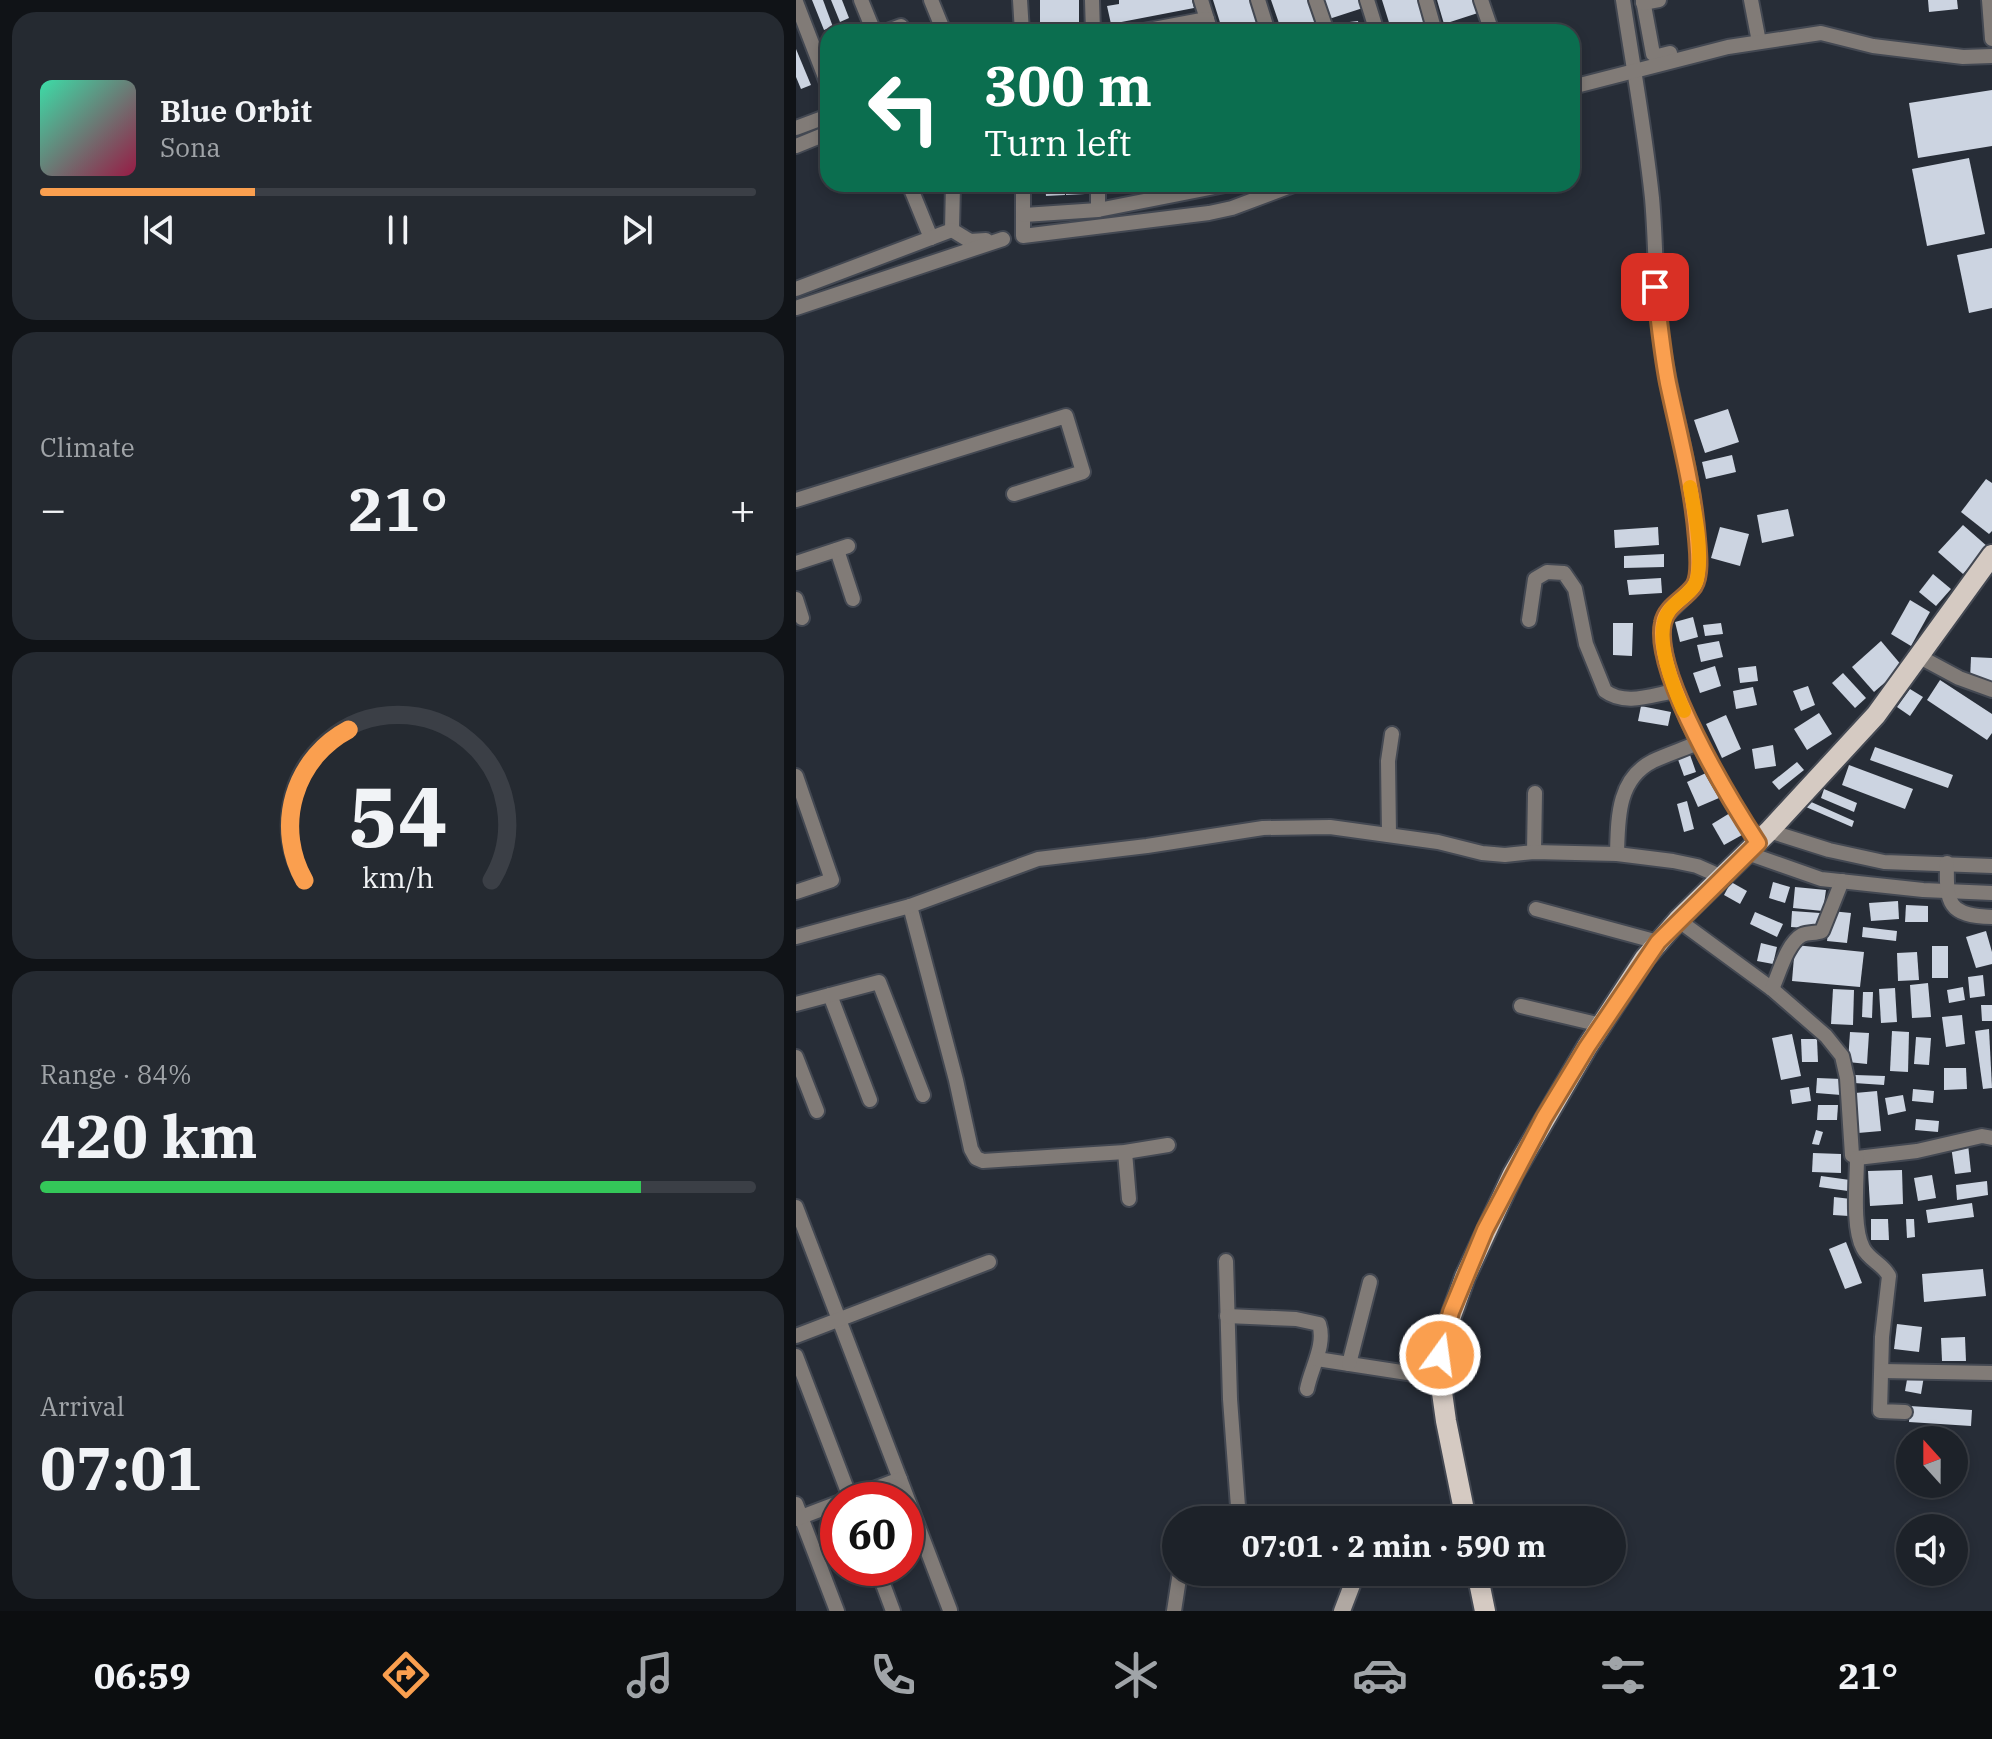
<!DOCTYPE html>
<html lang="en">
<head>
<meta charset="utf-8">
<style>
	:root { --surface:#1d2229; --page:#252a31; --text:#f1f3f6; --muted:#a0a4a8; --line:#3b3f46; --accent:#fa9f4f }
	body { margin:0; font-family:"IBM Plex Serif",serif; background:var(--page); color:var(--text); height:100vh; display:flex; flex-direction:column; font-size:30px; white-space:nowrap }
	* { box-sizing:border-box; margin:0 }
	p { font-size:26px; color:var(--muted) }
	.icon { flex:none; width:44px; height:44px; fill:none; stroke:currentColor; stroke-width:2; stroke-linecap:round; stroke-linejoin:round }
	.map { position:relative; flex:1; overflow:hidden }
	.sheet { display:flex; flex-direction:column; gap:12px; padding:12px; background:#101317; width:796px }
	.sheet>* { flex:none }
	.guide { position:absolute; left:24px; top:24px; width:760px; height:168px; border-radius:24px; box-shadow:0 4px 12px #0003,0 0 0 2px var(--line); background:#0b6e4f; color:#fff; overflow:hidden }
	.needle { width:52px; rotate:339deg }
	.fabs { position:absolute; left:1100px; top:1426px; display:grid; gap:16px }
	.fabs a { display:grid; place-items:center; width:72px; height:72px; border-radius:50%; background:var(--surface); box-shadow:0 4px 12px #0003,0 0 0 2px var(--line); font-size:40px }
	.speed { position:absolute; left:24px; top:1482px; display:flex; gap:16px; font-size:40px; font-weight:700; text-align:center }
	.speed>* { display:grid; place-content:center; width:104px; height:104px; border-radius:50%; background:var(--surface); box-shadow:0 4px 12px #0003,0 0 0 2px var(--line); line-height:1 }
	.speed .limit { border:12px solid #d22; background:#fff; color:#111 }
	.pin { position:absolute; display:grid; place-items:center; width:68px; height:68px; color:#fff; margin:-34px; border-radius:16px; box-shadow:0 4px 12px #0006 }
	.me { position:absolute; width:88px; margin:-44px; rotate:14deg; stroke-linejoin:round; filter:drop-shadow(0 0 6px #0008) }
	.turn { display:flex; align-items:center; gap:28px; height:168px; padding:0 32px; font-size:36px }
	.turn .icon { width:104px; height:104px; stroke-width:2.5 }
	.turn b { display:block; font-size:56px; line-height:68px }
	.big { font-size:60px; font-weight:800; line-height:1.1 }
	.sheet .card { flex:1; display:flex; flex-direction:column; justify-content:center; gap:12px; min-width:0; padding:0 28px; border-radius:24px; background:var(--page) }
	.sheet .dial { align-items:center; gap:0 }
	.dial svg { height:208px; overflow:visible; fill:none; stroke:var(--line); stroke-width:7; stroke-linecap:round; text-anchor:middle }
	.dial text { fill:var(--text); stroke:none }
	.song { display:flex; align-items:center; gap:24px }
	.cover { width:96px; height:96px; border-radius:12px; background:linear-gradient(135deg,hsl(160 70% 55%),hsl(340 70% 35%)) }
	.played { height:8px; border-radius:4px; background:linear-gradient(90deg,var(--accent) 30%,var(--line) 30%) }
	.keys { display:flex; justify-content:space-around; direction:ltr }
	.heat { display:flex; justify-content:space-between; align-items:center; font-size:44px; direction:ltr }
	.charge { height:12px; border-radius:6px; background:linear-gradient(90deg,#34c759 84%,var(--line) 0) }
	.trip { position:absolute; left:366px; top:1506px; width:464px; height:80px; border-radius:40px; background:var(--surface); box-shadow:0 4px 12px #0003,0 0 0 2px var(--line); font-weight:800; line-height:80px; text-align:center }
	.tab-bar { display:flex; height:128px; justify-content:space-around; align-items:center; background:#0c0e10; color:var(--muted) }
	.tab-bar .icon { width:56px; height:56px }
	.tab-bar .active { color:var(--accent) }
	.tab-bar b { font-size:36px; color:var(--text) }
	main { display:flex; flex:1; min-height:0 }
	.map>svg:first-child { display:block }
	.building { fill:#ccd4e1 }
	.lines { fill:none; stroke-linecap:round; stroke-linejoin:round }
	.street-casing { stroke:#434852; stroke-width:18 }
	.secondary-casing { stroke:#434852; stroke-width:20 }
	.primary-casing { stroke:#434852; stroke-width:24 }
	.street { stroke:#817b77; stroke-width:14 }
	.secondary { stroke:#b0a8a2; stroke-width:16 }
	.primary { stroke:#d5cac2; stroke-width:20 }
	.route-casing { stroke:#a26733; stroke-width:20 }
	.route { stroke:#fa9f4f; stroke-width:14 }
	.slow { stroke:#f59e0b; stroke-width:14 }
</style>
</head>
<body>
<main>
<section class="sheet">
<div class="card">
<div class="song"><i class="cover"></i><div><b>Blue Orbit</b><p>Sona</p></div></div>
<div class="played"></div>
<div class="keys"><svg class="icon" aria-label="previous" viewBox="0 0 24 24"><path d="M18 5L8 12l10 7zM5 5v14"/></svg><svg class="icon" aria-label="pause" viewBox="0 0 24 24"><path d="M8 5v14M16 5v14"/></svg><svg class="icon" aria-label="next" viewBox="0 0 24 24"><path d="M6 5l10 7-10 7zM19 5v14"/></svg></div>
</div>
<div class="card"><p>Climate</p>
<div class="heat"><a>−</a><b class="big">21°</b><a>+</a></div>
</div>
<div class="card dial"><svg viewBox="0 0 100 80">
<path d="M14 69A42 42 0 1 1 86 69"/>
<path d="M14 69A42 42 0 0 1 31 11" stroke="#fa9f4f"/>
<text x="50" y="56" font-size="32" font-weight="700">54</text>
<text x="50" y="72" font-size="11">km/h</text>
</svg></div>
<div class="card"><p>Range · 84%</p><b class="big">420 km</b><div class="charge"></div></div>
<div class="card"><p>Arrival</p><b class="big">07:01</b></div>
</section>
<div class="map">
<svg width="1196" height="1611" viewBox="0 0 1196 1611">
	<rect width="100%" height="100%" fill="#272d37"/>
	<g class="building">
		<path d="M16,0H27L37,27L28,30Z"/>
		<path d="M35,0H46L53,18L44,22Z"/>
		<path d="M244,0H283V24L269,25L283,26L284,32H244Z"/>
		<path d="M323,0H396L398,8L315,24L311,6L323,4Z"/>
		<path d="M417,0H458L468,32H427Z"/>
		<path d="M475,0H516L527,32H486Z"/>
		<path d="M527,0H568L570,7L533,19Z"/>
		<path d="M586,0H627L637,32H596Z"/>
		<path d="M641,0H681L685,12L648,24Z"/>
		<path d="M1132,0H1161L1162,9L1133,12Z"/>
		<path d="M562,21L564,32H546L545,23Z"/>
		<path d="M0,49L15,85L5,89L0,77Z"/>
		<path d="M1196,90V146L1122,158L1113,103Z"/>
		<path d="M1173,158L1189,234L1131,246L1116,169Z"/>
		<path d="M249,184H268L269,195L250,196Z"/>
		<path d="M270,184H289V194L270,195Z"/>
		<path d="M1196,248V308L1173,313L1161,255Z"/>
		<path d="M932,409L943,442L909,453L898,420Z"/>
		<path d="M936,455L940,472L910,479L906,462Z"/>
		<path d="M1190,479L1196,483V531L1193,534L1165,512Z"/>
		<path d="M992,509L998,536L966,543L961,515Z"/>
		<path d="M1167,525L1192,547L1167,574L1142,552Z"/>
		<path d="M862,527L863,545L819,548L818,530Z"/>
		<path d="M924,527L953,534L944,566L915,558Z"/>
		<path d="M868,554V567L828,568V556Z"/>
		<path d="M1137,574L1155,589L1140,606L1123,592Z"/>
		<path d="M865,578L866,593L833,595L831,580Z"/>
		<path d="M1114,600L1134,612L1115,646L1095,634Z"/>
		<path d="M897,617L902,637L884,642L879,622Z"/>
		<path d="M817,623H837L836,656L817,655Z"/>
		<path d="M925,623L927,634L909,636L907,625Z"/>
		<path d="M923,641L927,657L905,662L901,645Z"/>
		<path d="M1085,641L1107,667L1078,692L1056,667Z"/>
		<path d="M1175,657L1196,658V681L1174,680Z"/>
		<path d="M919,666L925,686L904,693L897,673Z"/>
		<path d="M960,666L962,681L944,683L942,668Z"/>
		<path d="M1047,673L1070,698L1059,708L1036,683Z"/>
		<path d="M1144,680L1196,714V733L1191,740L1131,700Z"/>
		<path d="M1012,686L1019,705L1005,711L997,691Z"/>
		<path d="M957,687L961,705L940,709L937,691Z"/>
		<path d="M1114,689L1127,697L1114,716L1101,707Z"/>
		<path d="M845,706L875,712L872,726L842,721Z"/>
		<path d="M1023,713L1036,734L1011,750L998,729Z"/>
		<path d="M930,715L945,749L926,758L910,724Z"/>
		<path d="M977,745L980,766L959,769L956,749Z"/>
		<path d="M1079,747L1157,775L1152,788L1074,760Z"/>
		<path d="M892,749L900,772L888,776L880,754Z"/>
		<path d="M1001,762L1008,770L983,790L976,782Z"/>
		<path d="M1053,765L1117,789L1109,809L1046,785Z"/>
		<path d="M912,772L923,798L902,807L891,782Z"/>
		<path d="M1028,789L1061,803L1058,812L1025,798Z"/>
		<path d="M891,801L898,829L888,832L881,804Z"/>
		<path d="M1013,801L1058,821L1056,827L1010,807Z"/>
		<path d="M934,813L946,835L928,845L916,824Z"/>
		<path d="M935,882L951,891L944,904L928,895Z"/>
		<path d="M977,882L994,887L989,903L973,898Z"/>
		<path d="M999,887L1030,890L1027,911L997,908Z"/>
		<path d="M1102,901L1103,919L1075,921L1073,903Z"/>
		<path d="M1110,905L1132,906V922H1109Z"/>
		<path d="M996,911L1024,913L1023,929L995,927Z"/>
		<path d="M1035,911L1055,913L1051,943L1031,941Z"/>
		<path d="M959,912L987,924L981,937L954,924Z"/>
		<path d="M1067,927L1101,931L1100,941L1066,937Z"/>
		<path d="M1190,931L1196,952V964L1180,968L1170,937Z"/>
		<path d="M965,943L981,947L977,964L961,961Z"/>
		<path d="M999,945L1068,952L1064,987L996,981Z"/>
		<rect x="1136" y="946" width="16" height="32"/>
		<path d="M1121,952L1123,980L1102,981L1101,953Z"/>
		<path d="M1187,975L1189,996L1174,998L1172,977Z"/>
		<path d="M1132,983L1135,1017L1116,1018L1114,985Z"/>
		<path d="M1167,987L1169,1000L1153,1003L1151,990Z"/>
		<path d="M1099,988L1101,1022L1085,1023L1083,989Z"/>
		<path d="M1037,989L1058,990L1057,1025L1035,1024Z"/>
		<path d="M1067,992H1077L1076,1018L1066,1017Z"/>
		<path d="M1185,1005H1196V1021H1186Z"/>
		<path d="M1166,1015L1169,1044L1150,1047L1146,1017Z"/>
		<path d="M1193,1029L1196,1088L1187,1089L1179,1031Z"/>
		<path d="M1096,1031L1113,1032L1112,1072L1094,1071Z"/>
		<path d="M1054,1032L1073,1033L1071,1064L1052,1062Z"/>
		<path d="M996,1034L1005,1076L985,1080L976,1038Z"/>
		<path d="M1120,1037L1135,1038L1133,1065L1118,1064Z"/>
		<path d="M1005,1039H1021L1022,1062H1006Z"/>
		<path d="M1148,1068H1170L1171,1089L1148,1090Z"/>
		<path d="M1059,1075L1089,1076L1088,1085L1058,1083Z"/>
		<path d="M1021,1078L1046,1079L1045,1095L1020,1093Z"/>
		<path d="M1013,1087L1015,1101L996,1104L994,1090Z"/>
		<path d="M1117,1089L1138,1091L1137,1103L1116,1101Z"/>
		<path d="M1081,1091L1085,1131L1062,1133L1059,1093Z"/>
		<path d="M1107,1095L1110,1111L1092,1115L1089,1098Z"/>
		<path d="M1022,1105H1042L1041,1120H1021Z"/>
		<path d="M1120,1119L1143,1121L1142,1132L1119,1130Z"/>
		<path d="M1020,1130L1027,1132L1023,1145L1016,1144Z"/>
		<path d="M1172,1144L1175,1172L1159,1174L1155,1146Z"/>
		<path d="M1017,1153L1045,1154V1173L1016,1172Z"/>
		<path d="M1106,1170L1107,1204L1074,1206L1072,1171Z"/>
		<path d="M1136,1175L1140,1198L1122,1201L1118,1178Z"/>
		<path d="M1025,1176L1054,1180L1052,1191L1023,1187Z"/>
		<path d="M1191,1181L1192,1195L1161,1200L1160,1185Z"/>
		<path d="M1038,1197L1055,1199L1053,1216L1037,1215Z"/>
		<path d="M1176,1203L1178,1217L1132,1223L1130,1210Z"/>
		<path d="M1075,1219H1092L1093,1240H1075Z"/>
		<path d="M1110,1219H1118L1119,1237L1111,1238Z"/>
		<path d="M1050,1242L1066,1283L1049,1289L1033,1249Z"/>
		<path d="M1187,1269L1190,1296L1128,1302L1126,1274Z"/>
		<path d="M1101,1324L1126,1327L1123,1352L1098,1349Z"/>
		<path d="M1169,1337L1170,1361H1146L1145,1338Z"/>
		<path d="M1112,1374L1128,1376L1125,1394L1109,1391Z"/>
		<path d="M1114,1406L1176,1410L1175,1426L1113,1422Z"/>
	</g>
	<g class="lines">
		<g class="street-casing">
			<g id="street">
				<path d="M65,0L78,32"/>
				<path d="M135,0L148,32"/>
				<path d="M224,0L226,32"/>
				<path d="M296,0L297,32"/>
				<path d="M405,0L415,32"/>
				<path d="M462,0L472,32"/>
				<path d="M520,0L531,32"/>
				<path d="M571,0L581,32"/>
				<path d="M630,0L639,32"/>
				<path d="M685,0L696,32"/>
				<path d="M827,0C837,66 849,131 856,198C860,242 859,286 864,331C874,401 897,469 901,539C902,552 905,576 897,587C876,617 860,607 869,653C881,715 927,790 962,843"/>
				<path d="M847,0L857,54L862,56L874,53"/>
				<path d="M955,0L963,42"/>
				<path d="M1193,0L1196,39"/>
				<path d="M0,2L32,85"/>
				<path d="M847,3L863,0"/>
				<path d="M89,32L105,26"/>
				<path d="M342,32L411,19"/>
				<path d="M776,87L932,47L1025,33L1077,46L1167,57L1196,56"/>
				<path d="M0,128L32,116"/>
				<path d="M0,146L32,133"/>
				<path d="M113,184L135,238"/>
				<path d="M157,184L156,230L174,241L190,240"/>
				<path d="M227,184V236L413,213L436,208L500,184"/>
				<path d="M302,184V210"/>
				<path d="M228,215L302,210L434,184"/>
				<path d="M0,289L156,230"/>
				<path d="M0,308L207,239"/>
				<path d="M0,500L270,416L287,472L218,494"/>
				<path d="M41,550L57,599"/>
				<path d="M0,563L52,546"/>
				<path d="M0,599L6,618"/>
				<path d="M733,620L739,579L751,572L768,573L779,589L790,644L809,691C829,706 856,695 879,691"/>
				<path d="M1124,657L1163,678L1196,690"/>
				<path d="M0,776L36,880L0,892"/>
				<path d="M973,831L1033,850L1088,862L1196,866"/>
				<path d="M593,835L592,761L596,734"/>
				<path d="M738,852L739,793"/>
				<path d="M951,853L1025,879L1127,890L1196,893"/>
				<path d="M821,854C822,819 821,779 857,761C872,754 888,749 904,742"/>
				<path d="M1151,863C1150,903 1152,916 1196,917"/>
				<path d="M114,906L160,1080L175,1149L180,1158L187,1161L329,1152L372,1145"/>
				<path d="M740,909L862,942"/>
				<path d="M882,920L976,989L1030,1036L1046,1056L1051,1078L1056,1155L1061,1158L1121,1151L1186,1136L1196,1138"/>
				<path d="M0,937L114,906L242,859L351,846L467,828L534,827L642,842L686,853L709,855L738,852L821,854L877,861L901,866L926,877"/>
				<path d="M976,989C983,974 991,943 1006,935C1013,932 1019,934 1026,931L1046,881"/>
				<path d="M34,995L74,1100"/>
				<path d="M0,1004L83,982L127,1095"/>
				<path d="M725,1006L805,1025"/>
				<path d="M0,1057L21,1111"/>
				<path d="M329,1152L333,1199"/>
				<path d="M1061,1158C1061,1182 1056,1227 1067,1248C1073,1260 1087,1264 1093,1276L1086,1337L1084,1411L1109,1412"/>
				<path d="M0,1207L154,1610"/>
				<path d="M430,1261L434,1399L443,1520"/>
				<path d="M431,1316L500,1319L523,1324C530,1345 515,1368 511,1389"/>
				<path d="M0,1336L193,1262"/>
				<path d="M0,1356L55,1500"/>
				<path d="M521,1359L644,1378"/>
				<path d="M553,1364L574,1282"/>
				<path d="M1086,1371L1196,1373"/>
				<path d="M49,1500L104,1479"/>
				<path d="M0,1504L41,1611"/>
				<path d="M0,1519L42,1503"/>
				<path d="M81,1568L97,1611"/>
				<path d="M378,1611L384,1572"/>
			</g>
		</g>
		<g class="secondary-casing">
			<g id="secondary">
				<path d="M634,1520L668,1510"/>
				<path d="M546,1611L561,1572"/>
			</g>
		</g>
		<g class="primary-casing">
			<g id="primary">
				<path d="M670,1520L650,1421L644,1378L645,1344L669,1277L717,1174L791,1047L849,958L882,920L973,831L1080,715L1196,555"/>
				<path d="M681,1572L689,1611"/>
			</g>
		</g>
		<use href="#street" class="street"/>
		<use href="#secondary" class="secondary"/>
		<use href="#primary" class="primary"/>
	</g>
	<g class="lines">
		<g class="route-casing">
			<path id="route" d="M644,1355L655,1312L689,1230L748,1118L791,1047L862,942L962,843C934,800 856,672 867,623C870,606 889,599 898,586C905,575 902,551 901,539C897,486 883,435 872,383C866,352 863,319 859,287"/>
		</g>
		<use href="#route" class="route"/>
		<path class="slow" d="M888,711C877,687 856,634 873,611C880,600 898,593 901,579C907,553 899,513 894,487"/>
	</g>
</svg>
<div class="fabs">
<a><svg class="needle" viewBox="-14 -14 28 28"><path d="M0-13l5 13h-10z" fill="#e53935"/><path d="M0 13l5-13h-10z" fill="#a0a4a8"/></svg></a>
<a><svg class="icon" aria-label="sound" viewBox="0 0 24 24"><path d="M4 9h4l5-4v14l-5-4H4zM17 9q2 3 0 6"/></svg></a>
</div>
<div class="speed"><div class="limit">60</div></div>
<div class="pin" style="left:859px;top:287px;background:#d93025"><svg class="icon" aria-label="arrive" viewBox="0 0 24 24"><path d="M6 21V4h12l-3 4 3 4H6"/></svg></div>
<svg class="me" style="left:644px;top:1355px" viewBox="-20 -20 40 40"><circle r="17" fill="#fa9f4f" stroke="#fff" stroke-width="3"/><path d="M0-11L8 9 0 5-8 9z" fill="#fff"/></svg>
<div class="trip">07:01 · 2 min · 590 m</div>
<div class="guide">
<div class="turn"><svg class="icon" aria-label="left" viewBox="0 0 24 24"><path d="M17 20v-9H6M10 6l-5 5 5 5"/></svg><div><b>300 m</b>Turn left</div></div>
</div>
</div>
</main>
<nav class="tab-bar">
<b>06:59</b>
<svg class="icon active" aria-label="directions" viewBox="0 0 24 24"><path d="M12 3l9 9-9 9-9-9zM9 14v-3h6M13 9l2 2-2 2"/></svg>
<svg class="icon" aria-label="music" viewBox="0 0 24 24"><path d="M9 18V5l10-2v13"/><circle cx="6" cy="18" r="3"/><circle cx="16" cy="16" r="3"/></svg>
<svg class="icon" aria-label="phone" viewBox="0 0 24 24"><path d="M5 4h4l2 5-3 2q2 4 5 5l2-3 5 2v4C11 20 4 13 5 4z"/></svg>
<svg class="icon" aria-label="climate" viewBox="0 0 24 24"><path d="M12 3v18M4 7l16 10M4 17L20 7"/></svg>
<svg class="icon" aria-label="car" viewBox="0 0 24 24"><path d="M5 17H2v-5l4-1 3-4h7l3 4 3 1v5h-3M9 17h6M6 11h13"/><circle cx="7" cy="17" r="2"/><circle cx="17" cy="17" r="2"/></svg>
<svg class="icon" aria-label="filters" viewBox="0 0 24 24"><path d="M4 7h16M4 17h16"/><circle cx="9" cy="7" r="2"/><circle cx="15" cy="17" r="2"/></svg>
<b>21°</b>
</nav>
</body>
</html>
